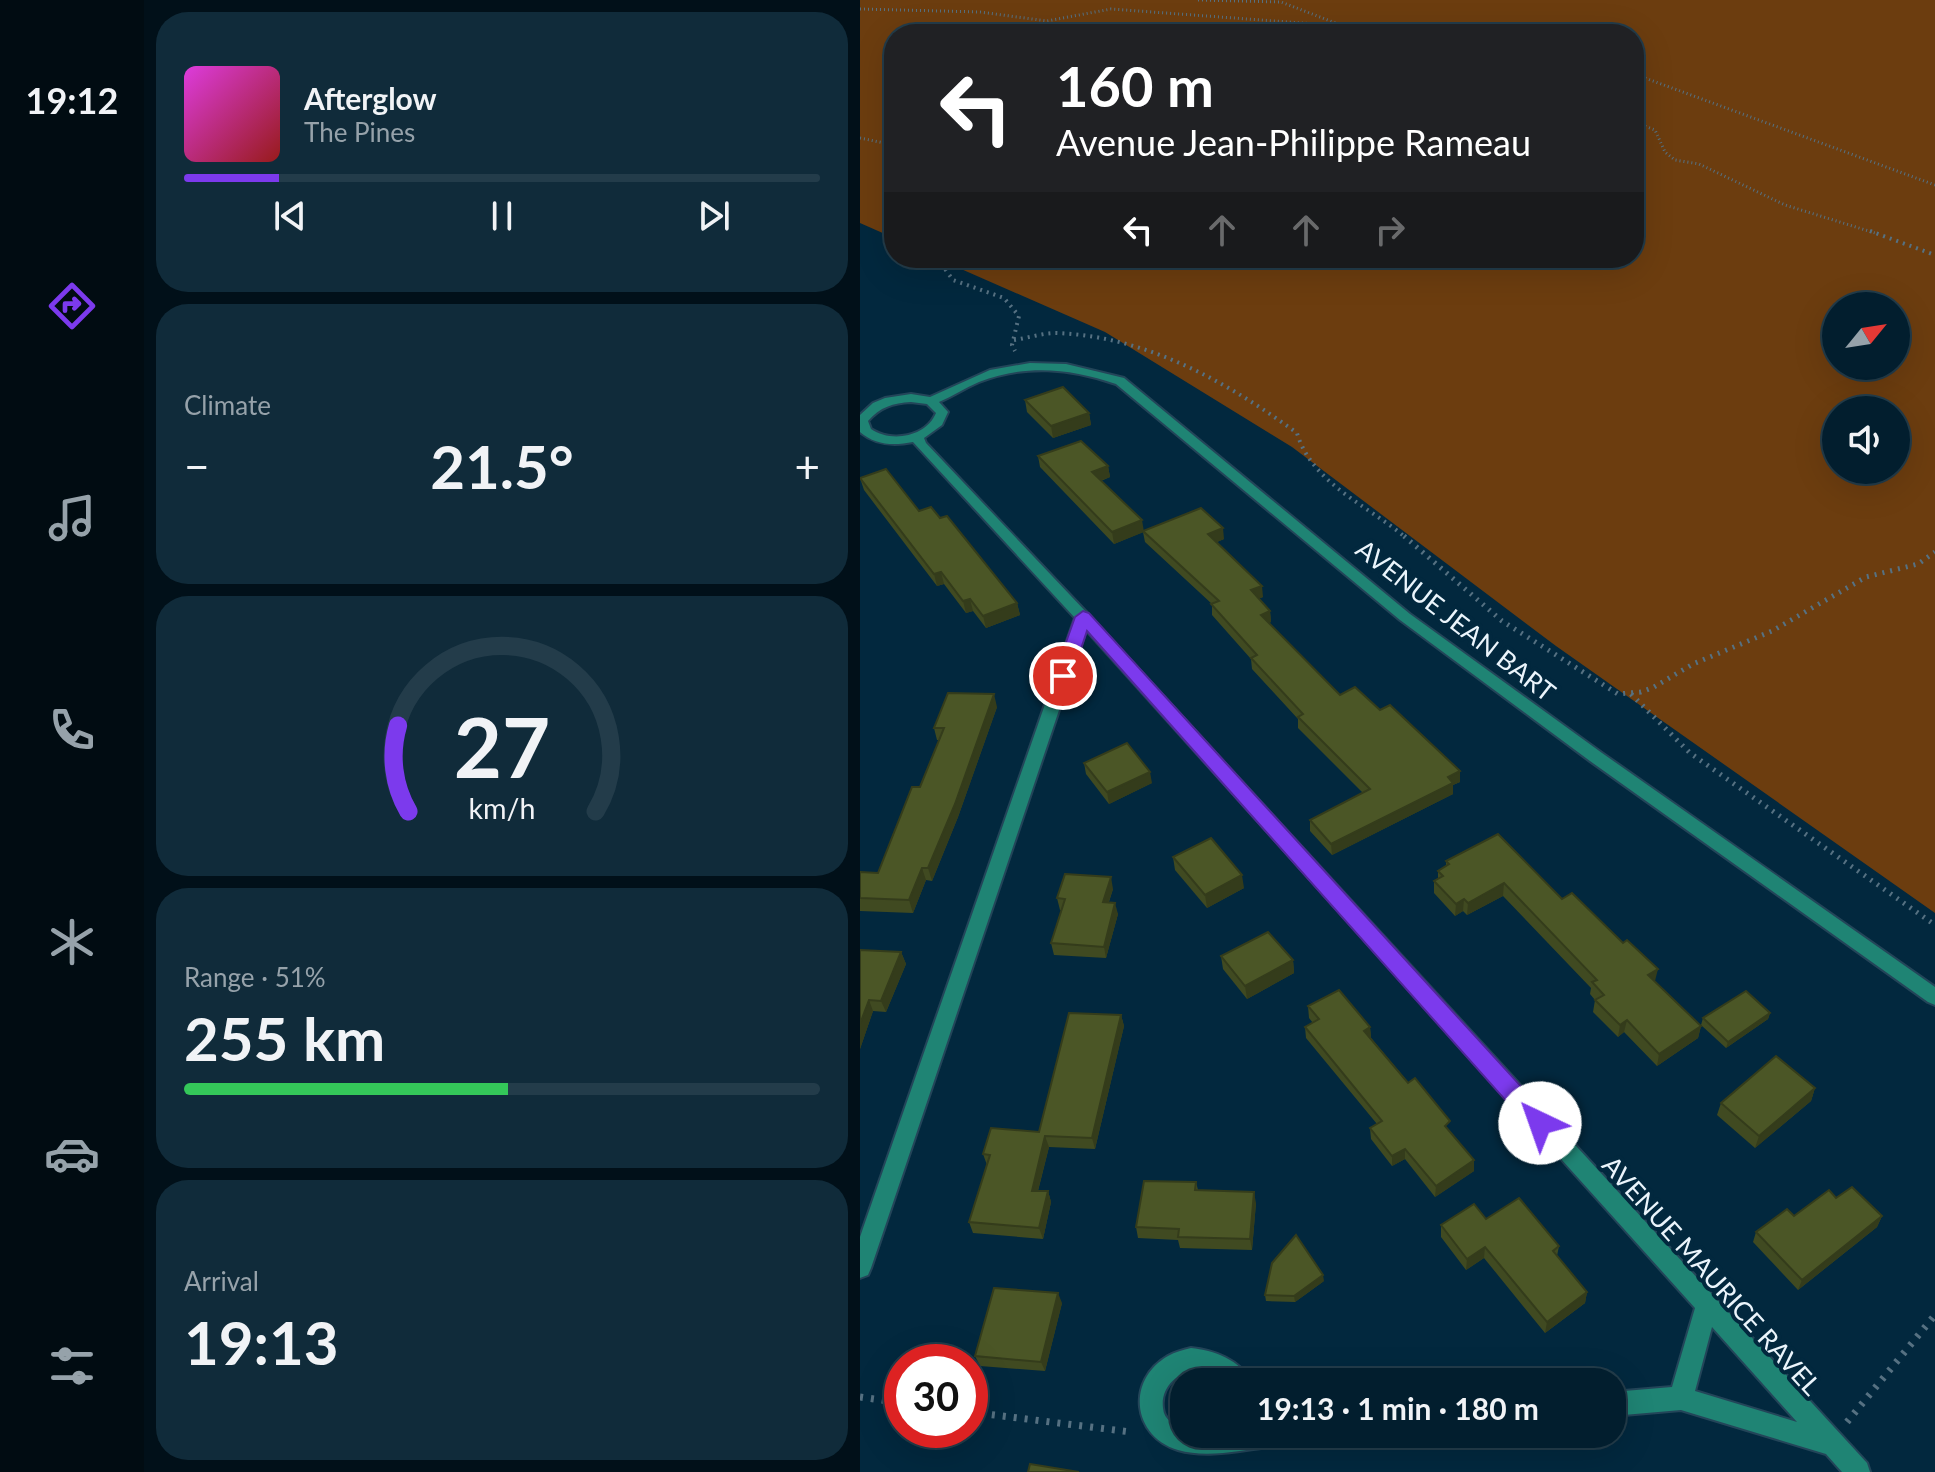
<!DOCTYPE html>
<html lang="en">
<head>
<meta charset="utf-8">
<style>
	:root { --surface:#021e2e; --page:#102b3a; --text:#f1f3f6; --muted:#96a2aa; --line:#233c4a; --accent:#7c3aed }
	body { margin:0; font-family:Lato,sans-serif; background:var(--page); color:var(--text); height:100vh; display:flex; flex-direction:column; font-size:30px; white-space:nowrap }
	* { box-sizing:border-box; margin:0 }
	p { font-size:26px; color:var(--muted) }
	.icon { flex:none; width:44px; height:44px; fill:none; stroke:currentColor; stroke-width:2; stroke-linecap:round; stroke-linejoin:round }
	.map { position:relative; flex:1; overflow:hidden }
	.panel { display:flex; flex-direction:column; gap:12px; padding:12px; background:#011019; width:716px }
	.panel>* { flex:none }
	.hud { position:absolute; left:24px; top:24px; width:760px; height:244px; border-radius:32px; box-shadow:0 8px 32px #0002,0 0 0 2px var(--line); background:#202124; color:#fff; overflow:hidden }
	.needle { width:52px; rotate:60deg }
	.buttons { position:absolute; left:962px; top:292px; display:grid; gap:16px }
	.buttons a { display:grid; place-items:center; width:88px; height:88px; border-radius:50%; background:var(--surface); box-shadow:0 8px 32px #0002,0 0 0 2px var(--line); font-size:40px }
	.speed { position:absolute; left:24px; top:1344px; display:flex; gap:16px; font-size:40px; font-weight:700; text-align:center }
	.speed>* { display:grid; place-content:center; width:104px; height:104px; border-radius:50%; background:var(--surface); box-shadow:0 8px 32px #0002,0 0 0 2px var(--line); line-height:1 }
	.speed .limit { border:12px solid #d22; background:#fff; color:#111 }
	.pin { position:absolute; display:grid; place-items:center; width:68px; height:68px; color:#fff; margin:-34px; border:4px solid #fff; border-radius:50%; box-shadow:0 2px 8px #0007 }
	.me { position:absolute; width:88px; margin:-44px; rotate:318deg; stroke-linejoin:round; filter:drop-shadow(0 0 6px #0008) }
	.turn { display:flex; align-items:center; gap:28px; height:168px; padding:0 40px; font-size:36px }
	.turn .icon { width:104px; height:104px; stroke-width:2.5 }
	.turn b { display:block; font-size:56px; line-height:68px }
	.lanes { display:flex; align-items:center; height:76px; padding:0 40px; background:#0003; justify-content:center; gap:40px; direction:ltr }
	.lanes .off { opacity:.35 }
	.big { font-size:60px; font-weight:700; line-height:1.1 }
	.panel .widget { flex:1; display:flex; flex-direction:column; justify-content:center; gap:12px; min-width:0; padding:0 28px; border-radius:32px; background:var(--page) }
	.panel .dial { align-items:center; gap:0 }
	.dial svg { height:208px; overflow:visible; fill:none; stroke:var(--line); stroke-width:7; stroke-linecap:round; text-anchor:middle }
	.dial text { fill:var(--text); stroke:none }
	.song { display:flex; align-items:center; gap:24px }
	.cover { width:96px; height:96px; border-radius:12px; background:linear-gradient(135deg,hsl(300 70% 55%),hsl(0 70% 35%)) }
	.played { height:8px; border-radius:4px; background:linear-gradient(90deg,var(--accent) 15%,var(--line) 15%) }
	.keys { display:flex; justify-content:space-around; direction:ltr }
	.heat { display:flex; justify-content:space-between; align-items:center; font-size:44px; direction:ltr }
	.charge { height:12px; border-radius:6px; background:linear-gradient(90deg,#34c759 51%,var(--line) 0) }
	.trip { position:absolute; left:310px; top:1368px; width:456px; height:80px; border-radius:32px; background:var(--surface); box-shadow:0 8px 32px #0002,0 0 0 2px var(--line); font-weight:700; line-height:80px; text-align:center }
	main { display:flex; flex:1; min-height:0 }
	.tab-bar { display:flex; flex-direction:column; width:144px; justify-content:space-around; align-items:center; background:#010c12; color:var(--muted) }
	.tab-bar .icon { width:56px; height:56px }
	.tab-bar .active { color:var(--accent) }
	.tab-bar b { font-size:36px; color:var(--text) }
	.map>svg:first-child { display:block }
	.forest { fill:#6c3d0f; fill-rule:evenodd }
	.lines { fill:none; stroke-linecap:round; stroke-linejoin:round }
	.minor-casing { stroke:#234559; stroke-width:4 }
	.path-far3 { stroke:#567182; stroke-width:3; stroke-dasharray:1 3; stroke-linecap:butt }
	.path-far2 { stroke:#567182; stroke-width:4; stroke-dasharray:2 5; stroke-linecap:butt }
	.path-far1 { stroke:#567182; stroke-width:5; stroke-dasharray:2 6; stroke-linecap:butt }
	.path { stroke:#567182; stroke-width:7; stroke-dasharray:3 8; stroke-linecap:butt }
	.minor { fill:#1f8474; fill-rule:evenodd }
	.wall { fill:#404a21 }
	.shaded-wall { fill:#343c1b }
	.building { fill:#4b5626; stroke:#343c1b; stroke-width:2 }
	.route { fill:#7c3aed; stroke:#51269a; stroke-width:2 }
	.labels { text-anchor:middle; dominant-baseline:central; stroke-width:8; stroke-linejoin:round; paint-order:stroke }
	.street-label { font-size:26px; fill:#ebf5fc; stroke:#02283e }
</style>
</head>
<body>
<main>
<nav class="tab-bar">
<b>19:12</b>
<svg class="icon active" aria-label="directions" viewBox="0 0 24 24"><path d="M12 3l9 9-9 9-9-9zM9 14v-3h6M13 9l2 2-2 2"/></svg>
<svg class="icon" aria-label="music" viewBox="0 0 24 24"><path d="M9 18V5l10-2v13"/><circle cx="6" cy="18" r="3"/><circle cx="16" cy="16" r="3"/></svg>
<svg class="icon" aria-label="phone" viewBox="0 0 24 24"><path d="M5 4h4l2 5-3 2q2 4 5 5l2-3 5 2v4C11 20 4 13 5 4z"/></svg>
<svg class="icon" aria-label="climate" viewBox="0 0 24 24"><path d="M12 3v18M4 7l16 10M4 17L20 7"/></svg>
<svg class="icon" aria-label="car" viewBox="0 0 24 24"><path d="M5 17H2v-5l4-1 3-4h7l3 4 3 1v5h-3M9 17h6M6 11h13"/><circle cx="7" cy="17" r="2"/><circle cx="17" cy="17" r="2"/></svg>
<svg class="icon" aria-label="filters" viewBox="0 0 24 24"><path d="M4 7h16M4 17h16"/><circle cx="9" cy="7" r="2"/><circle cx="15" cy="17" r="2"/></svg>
</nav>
<section class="panel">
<div class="widget">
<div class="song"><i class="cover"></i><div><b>Afterglow</b><p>The Pines</p></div></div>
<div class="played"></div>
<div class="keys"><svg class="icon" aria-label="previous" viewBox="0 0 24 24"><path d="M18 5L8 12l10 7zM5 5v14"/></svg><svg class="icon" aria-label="pause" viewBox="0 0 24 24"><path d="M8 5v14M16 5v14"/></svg><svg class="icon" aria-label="next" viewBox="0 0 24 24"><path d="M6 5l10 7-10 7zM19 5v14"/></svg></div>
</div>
<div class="widget"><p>Climate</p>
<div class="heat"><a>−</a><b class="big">21.5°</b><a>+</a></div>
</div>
<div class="widget dial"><svg viewBox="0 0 100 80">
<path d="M14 69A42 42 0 1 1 86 69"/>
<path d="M14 69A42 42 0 0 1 10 36" stroke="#7c3aed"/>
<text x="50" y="56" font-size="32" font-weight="700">27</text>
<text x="50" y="72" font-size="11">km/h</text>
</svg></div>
<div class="widget"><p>Range · 51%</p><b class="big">255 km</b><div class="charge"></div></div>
<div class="widget"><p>Arrival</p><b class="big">19:13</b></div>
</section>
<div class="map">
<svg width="1075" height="1472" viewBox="0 0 1075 1472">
	<rect width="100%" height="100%" fill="#02283e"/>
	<path class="forest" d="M0,0H1075V913L696,646L432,447L245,332L76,258H774V34H34V238L0,223ZM976,306H1036V366H976ZM976,410H1036V470H976Z"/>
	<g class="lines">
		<g class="minor-casing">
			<g id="minor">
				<path d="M170,363L206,364L264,378L550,614L742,753L1075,987V1005L1068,1002L730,761L540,620L256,384C210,368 165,364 119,382C105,388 93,396 79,402L88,412L82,425L64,438L66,443L228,614L1007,1463L1010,1472H982L966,1454L821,1410L752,1416V1392L812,1387L835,1308L226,630L11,1268L8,1275L0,1278V1237L215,618L53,442C33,446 15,445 0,432V415L13,403L25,398L51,394L70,397L130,370ZM51,402L67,404L76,413C66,437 31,443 11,429L8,421C20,407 33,403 51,402ZM852,1327L937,1422L835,1391Z"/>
				<path d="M331,1348C353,1350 381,1360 391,1382C382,1382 367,1384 359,1381C353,1378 350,1373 343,1372C322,1367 300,1385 303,1408C304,1420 313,1424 324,1428V1434H428L424,1442L416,1446C385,1449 349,1459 318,1450C272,1436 266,1380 308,1356C315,1352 323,1350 331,1348Z"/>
			</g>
		</g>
		<g class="path-far3">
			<path d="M338,0L421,2L504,34"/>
			<path d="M0,9L120,12L187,21L251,9L483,26"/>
			<path d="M774,74L1075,185"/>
			<path d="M774,122L795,130L805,152L815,160L839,164L925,205L1015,233"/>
			<path d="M0,138L34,145"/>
		</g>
		<g class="path-far2">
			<path d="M1010,231L1075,255"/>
			<path d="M77,258L93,280L144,298L159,316L152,345L155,351"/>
			<path d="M154,340C168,338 182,333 196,333C286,336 367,382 437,433C452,484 509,506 546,538"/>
		</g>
		<g class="path-far1">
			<path d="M544,536L642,621L758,694L781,692L794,687L833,664L912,631L1006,577L1058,564L1075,552"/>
			<path d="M771,694L830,753L1075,925"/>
		</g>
		<g class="path">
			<path d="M0,1397L42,1403"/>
			<path d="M110,1412L271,1432"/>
			<path d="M987,1422L1075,1315"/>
		</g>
		<use href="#minor" class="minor"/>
	</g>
	<g class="wall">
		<path d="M165,400L229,413L231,425L193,438L167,412Z"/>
		<path d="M178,456L248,466L250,477L241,481L283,531L364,539L357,542L403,597L398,599L410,611L411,622L409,623L480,695L600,782L593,785V794L472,855L450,831V820L503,793L438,728V719L392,669L391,659L352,615V604L285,542L283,532L254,544L180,467Z"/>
		<path d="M0,478L59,511L80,518L157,603L160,615L126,628L113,611L106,613L84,584L77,586L4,490Z"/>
		<path d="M137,707L98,817L72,881L66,880L53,913L0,911V872L18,873L60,787L79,740H77L74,728Z"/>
		<path d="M224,763L292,783L249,804L226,774Z"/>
		<path d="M313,857L384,888L347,908L315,870Z"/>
		<path d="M586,861L702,899L795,981L841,1026L838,1038L797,1066L764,1032L758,1037L733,1012L735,1000L730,994L731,988L643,896L607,915L603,911L595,916L574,893V881L578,879V871L586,866Z"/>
		<path d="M253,889L249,902L258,914L246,958L194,955L191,943L201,910H200L197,898Z"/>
		<path d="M0,950L41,952L46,964L26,1012L13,1011L0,1049Z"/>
		<path d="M361,956L433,960L434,973L387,999L363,969Z"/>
		<path d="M448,1006L510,1027L511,1038L614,1160V1171L575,1197L545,1159L532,1166L511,1139L510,1128L517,1124L446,1038L445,1027L453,1023L449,1018Z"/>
		<path d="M910,1013L908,1019L866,1048L841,1025L843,1018Z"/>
		<path d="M261,1015L264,1026L235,1149L189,1147L178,1191H188L191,1202L183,1239L113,1233L109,1222L127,1165L123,1154L179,1132Z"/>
		<path d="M955,1088L951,1101L895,1148L857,1115L861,1103Z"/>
		<path d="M336,1182L338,1190L396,1203L392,1250L320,1248L318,1240L278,1238L276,1227Z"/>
		<path d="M976,1198L1022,1216L1017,1227L938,1290L893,1242L896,1232Z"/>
		<path d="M626,1219L699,1246L697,1256L727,1292L725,1303L685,1333L624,1258L606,1270L581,1237V1225Z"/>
		<path d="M464,1281L435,1302L406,1301L405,1295Z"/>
		<path d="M202,1303L185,1371L120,1366L115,1356Z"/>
	</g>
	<g class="shaded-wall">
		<path d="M229,413L231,425L193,438L191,426Z"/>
		<path d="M248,466L250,477L234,483L232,472Z"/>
		<path d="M282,520L284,532L254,544L252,532Z"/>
		<path d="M363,528L364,539L350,545L348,534Z"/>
		<path d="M81,572L84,584L77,586L74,574Z"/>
		<path d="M402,586L403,597L392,601L391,590Z"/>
		<path d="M110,599L113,611L106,613L103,601Z"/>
		<path d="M157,603L160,615L126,628L123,616Z"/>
		<path d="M410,611L411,622L402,626L401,615Z"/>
		<path d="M134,694L137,707L98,817L72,881L68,868Z"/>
		<path d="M600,771V782L593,785V794L472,855L471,844Z"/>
		<path d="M290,772L292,783L249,804L247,792Z"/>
		<path d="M62,868L66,880L53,913L49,900Z"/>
		<path d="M382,875L384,888L347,908L345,895Z"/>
		<path d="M251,877L253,889L245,913L243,902Z"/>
		<path d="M644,883L643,896L607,915L608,903Z"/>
		<path d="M604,899L603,911L595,916L596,904Z"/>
		<path d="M255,903L258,914L246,958L244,947Z"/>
		<path d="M41,952L46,964L26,1012L21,1001Z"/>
		<path d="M433,960L434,973L387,999L385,986Z"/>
		<path d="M798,969L795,981L788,975Z"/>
		<path d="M9,1000L13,1011L0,1049V1024Z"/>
		<path d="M910,1013L908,1019L866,1048L868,1042Z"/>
		<path d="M261,1015L264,1026L235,1149L232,1138Z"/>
		<path d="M767,1020L764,1032L758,1037L760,1025Z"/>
		<path d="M841,1026L838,1038L797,1066L799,1054Z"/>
		<path d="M510,1027L511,1038L504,1031Z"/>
		<path d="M955,1088L951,1101L895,1148L899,1136Z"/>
		<path d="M185,1136L189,1147L175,1202L172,1191Z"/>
		<path d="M545,1149V1159L532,1166V1156Z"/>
		<path d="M614,1160V1171L575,1197L576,1186Z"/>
		<path d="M188,1191L191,1202L183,1239L179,1228Z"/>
		<path d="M394,1192L396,1203L392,1250L390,1239Z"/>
		<path d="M1022,1216L1017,1227L938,1290L942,1280Z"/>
		<path d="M625,1247L624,1258L606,1270L607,1259Z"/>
		<path d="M463,1275L464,1281L435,1302L434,1296Z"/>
		<path d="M727,1292L725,1303L685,1333L687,1322Z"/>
		<path d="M198,1293L202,1303L185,1371L181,1362Z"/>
	</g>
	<g class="building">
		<path d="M203,387L229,413L191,426L165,400Z"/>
		<path d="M221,441L248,466L232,472L282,520L252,532L178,456Z"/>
		<path d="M26,469L59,511L71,507L80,518L87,516L157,603L123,616L110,599L103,601L81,572L74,574L0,478Z"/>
		<path d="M341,508L363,528L348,534L402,586L391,590L410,611L401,615L480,695L495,687L520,710L530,705L600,771L588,777L593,783L471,844L450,820L510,789L438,717L443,714L391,658L397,655L351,604L359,601L283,531Z"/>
		<path d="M88,693L134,694L95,804L68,868H62L49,900L0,898V872L18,873L52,787H60L84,728H74Z"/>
		<path d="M267,743L290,772L247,792L224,763Z"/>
		<path d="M638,834L702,899L712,893L763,943L767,940L798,969L788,975L841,1026L799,1054L767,1020L760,1025L735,1000L744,995L732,982L737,980L644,883L608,903L604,899L596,904L574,881L583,876L578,871L589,864L586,861Z"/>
		<path d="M351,838L382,875L345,895L313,857Z"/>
		<path d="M205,874L251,877L243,902L255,903L244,947L191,943L205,899L197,898Z"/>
		<path d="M408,932L433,960L385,986L361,956Z"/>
		<path d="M0,950L41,952L21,1001L9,1000L0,1024Z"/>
		<path d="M479,990L510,1027L504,1031L548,1083L555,1078L590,1121L585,1126L614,1160L576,1186L545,1149L532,1156L510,1128L522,1121L445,1027L459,1019L448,1006Z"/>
		<path d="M886,991L910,1013L868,1042L843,1018Z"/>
		<path d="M209,1013L261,1015L232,1138L185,1136L172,1191H188L179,1228L109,1222L130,1155L123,1154L131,1128L179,1132Z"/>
		<path d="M916,1056L955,1088L899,1136L861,1103Z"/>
		<path d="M284,1181L336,1182L335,1190L394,1192L390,1239L318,1237L319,1229L276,1227Z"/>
		<path d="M992,1187L1022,1216L942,1280L896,1232L927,1209L934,1216L969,1190L976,1198Z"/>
		<path d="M659,1198L699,1246L693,1251L727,1292L687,1322L625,1247L607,1259L581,1225L614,1204L626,1219Z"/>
		<path d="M436,1235L463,1275L434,1296L405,1295L412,1263Z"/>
		<path d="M134,1288L198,1293L181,1362L115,1356Z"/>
		<path d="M170,1464L219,1472H168Z"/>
	</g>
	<path class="route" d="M223,611L229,613L688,1116L691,1123L688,1130L680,1133L672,1130L227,631L212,676L209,680H197L194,676L215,617Z"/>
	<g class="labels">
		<g class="street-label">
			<text transform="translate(596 620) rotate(38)">AVENUE JEAN BART</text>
			<text transform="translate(852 1275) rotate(48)">AVENUE MAURICE RAVEL</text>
		</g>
	</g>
</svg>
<div class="buttons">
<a><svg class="needle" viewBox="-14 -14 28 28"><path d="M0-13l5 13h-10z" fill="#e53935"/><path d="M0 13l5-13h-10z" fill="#96a2aa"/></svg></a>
<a><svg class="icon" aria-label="sound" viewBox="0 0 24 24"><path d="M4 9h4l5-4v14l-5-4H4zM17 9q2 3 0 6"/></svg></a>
</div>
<div class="speed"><div class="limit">30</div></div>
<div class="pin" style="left:203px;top:676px;background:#d93025"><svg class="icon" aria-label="arrive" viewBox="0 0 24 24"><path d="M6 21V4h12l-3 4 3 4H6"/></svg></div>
<svg class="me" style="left:680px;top:1123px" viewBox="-20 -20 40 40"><circle r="19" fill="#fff"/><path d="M0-13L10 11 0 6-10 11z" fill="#7c3aed"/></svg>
<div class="trip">19:13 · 1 min · 180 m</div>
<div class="hud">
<div class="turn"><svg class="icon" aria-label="left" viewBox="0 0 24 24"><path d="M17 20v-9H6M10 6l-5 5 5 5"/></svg><div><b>160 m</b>Avenue Jean-Philippe Rameau</div></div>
<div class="lanes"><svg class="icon" aria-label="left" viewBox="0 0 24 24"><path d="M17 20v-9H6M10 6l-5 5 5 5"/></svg><svg class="icon off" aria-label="ahead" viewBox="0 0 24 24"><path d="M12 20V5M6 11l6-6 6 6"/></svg><svg class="icon off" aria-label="ahead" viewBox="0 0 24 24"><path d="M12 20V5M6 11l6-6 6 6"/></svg><svg class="icon off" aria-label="right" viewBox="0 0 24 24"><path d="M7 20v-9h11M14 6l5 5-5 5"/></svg></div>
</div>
</div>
</main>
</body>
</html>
